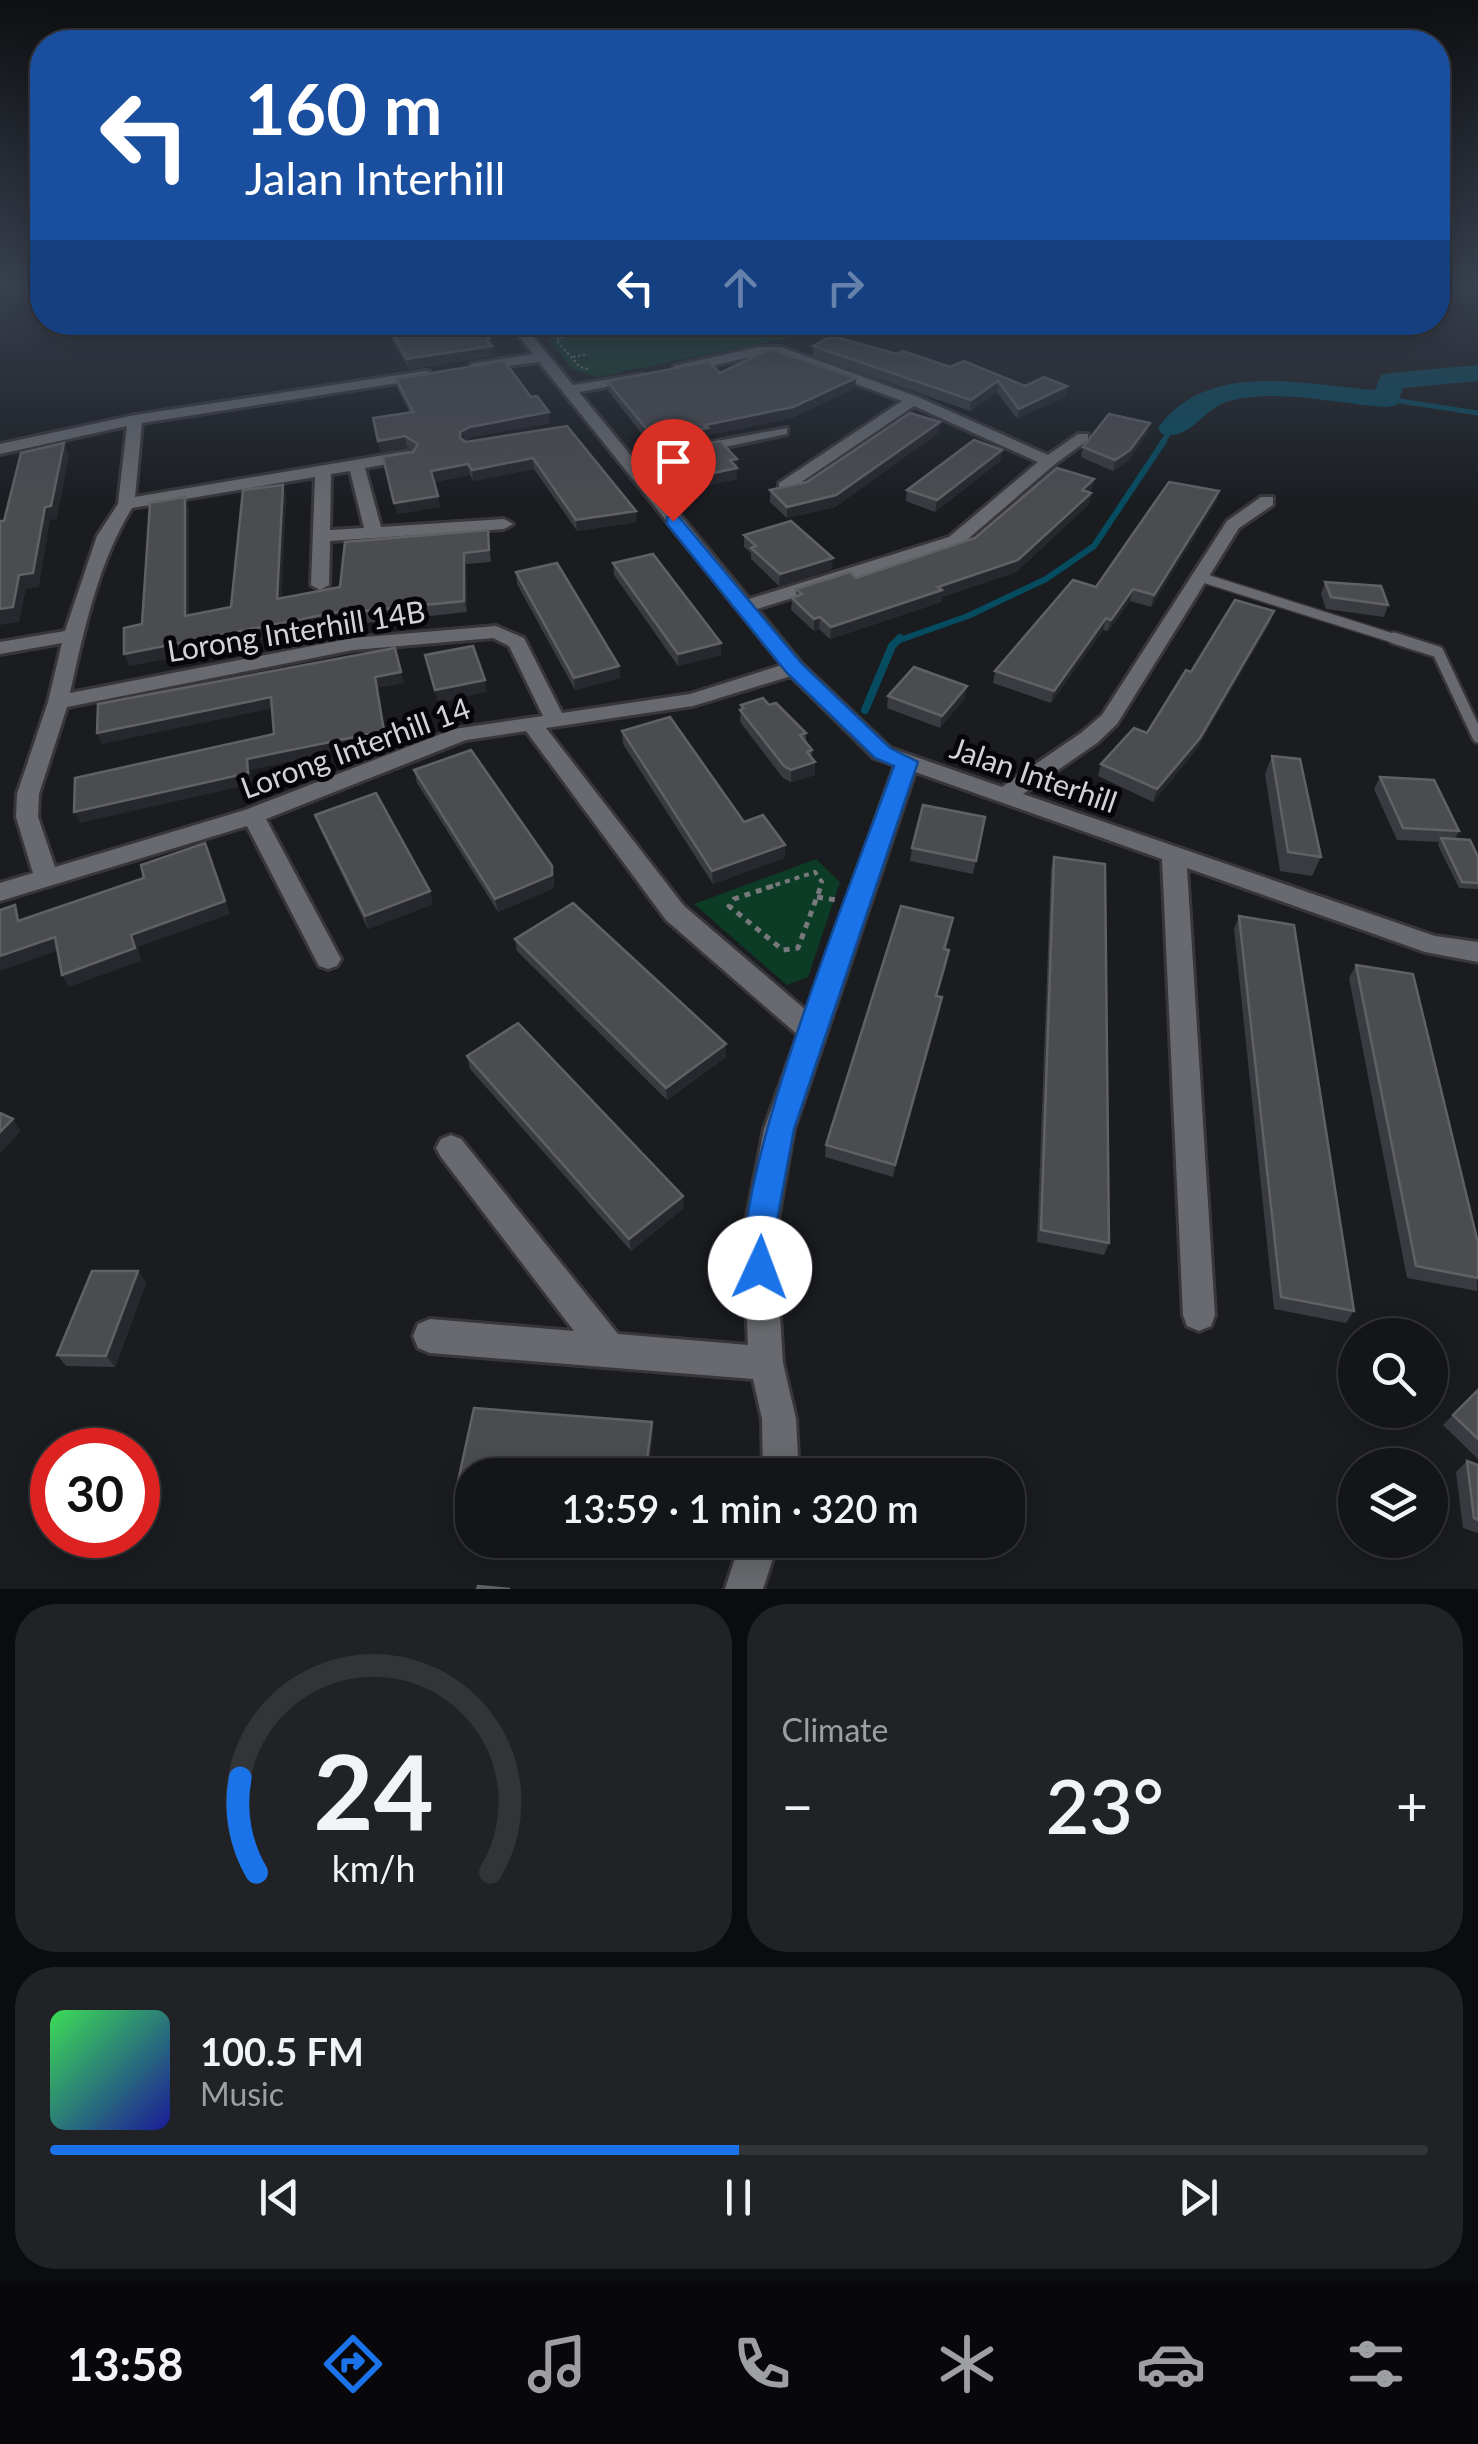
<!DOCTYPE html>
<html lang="en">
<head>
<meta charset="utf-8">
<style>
	:root { --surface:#141518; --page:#212225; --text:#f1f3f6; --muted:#9d9fa2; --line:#333437; --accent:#1a73e8 }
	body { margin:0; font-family:Lato,sans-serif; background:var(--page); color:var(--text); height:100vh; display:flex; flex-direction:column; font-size:38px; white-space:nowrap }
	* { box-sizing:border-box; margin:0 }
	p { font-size:32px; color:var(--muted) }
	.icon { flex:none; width:55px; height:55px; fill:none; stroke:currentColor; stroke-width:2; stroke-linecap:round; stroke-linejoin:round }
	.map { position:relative; height:1589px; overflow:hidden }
	.sheet { display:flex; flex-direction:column; gap:15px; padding:15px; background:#0b0c0d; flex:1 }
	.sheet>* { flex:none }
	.banner { position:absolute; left:30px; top:30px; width:1420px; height:305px; border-radius:40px; box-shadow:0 5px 25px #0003,0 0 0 2px var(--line); background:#1a4fa0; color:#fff; overflow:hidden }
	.controls { position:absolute; left:1338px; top:1318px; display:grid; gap:20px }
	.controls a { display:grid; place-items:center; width:110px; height:110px; border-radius:50%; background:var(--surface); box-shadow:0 5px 25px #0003,0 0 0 2px var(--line); font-size:50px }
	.speed { position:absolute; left:30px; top:1428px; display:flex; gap:20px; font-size:50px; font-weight:700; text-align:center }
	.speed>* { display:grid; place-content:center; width:130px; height:130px; border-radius:50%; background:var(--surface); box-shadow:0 5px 25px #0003,0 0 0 2px var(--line); line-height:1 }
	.speed .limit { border:15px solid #d22; background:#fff; color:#111 }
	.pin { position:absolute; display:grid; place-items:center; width:85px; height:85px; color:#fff; margin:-102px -42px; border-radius:50% 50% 50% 0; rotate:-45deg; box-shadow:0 0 10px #0007 }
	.pin .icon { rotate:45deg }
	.me { position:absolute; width:110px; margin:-55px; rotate:2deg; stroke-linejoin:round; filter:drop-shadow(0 0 8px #0008) }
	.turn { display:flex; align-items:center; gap:35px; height:210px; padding:0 50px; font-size:45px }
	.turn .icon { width:130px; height:130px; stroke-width:2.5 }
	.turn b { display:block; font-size:70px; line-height:85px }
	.lanes { display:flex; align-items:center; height:95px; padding:0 50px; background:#0003; justify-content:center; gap:50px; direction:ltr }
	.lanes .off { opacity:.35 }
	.big { font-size:75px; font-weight:600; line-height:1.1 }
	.sheet .widget { flex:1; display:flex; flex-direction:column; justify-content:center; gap:15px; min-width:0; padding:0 35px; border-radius:40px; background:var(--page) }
	.sheet .dial { align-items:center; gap:0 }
	.dial svg { height:260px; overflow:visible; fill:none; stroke:var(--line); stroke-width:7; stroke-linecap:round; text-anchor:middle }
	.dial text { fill:var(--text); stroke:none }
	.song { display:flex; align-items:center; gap:30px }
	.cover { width:120px; height:120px; border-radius:15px; background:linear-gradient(135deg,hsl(130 70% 55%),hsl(240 70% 35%)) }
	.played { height:10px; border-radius:5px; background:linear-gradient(90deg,var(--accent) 50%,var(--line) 50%) }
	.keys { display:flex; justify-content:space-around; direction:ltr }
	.heat { display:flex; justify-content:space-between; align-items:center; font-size:55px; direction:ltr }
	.sheet .tiles { flex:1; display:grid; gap:15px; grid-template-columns:1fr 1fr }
	.widget:last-child { grid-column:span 2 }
	.trip { position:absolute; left:455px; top:1458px; width:570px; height:100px; border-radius:40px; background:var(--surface); box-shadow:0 5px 25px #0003,0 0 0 2px var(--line); font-weight:600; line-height:100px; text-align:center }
	.tabs { display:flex; height:160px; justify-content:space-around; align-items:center; background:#08080a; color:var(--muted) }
	.tabs .icon { width:70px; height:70px }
	.tabs .selected { color:var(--accent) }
	.tabs b { font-size:45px; color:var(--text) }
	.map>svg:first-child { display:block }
	.green { fill:#0c3c26 }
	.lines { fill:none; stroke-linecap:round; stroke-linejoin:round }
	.stream-far2 { stroke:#054c61; stroke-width:5 }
	.stream-far1 { stroke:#054c61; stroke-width:6 }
	.stream { stroke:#054c61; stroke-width:8 }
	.river { fill:#054c61; fill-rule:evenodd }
	.lane-far1-casing { stroke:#37373b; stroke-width:12 }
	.lane-casing { stroke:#37373b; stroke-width:16 }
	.street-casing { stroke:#37373b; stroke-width:6 }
	.path-far2 { stroke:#78797d; stroke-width:2.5; stroke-dasharray:2.5 2.5; stroke-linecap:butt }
	.path-far1 { stroke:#78797d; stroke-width:4; stroke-dasharray:5 5; stroke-linecap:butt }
	.path { stroke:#78797d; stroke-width:5; stroke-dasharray:6 6; stroke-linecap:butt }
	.lane-far1 { stroke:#686a6f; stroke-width:9 }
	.lane { stroke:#686a6f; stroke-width:11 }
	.street { fill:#686a6f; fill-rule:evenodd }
	.wall { fill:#3a3b40 }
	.shaded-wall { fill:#27282d }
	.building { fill:#4b4c50; stroke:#606165; stroke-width:2.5 }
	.route { fill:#1a73e8; stroke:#114b97; stroke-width:2.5 }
	.labels { text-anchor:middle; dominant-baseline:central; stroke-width:10; stroke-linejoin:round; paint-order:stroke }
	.street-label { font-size:30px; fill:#d2d3d6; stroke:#060608 }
</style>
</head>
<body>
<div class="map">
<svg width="1478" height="1589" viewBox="0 0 1478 1589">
	<rect width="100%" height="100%" fill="#1a1c20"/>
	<g class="green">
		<path d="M587,322L765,323L808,334L597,377L572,369L548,338Z"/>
		<path d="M816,859L840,882L808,977L787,985L694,904Z"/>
	</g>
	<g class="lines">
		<g class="stream-far2">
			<path d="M1387,399L1478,413"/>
			<path d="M1162,443L1172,428"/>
		</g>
		<path class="stream-far1" d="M897,641L968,616L1046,579L1094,546L1164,441"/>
		<path class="stream" d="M865,710L892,646L900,638"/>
		<path class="river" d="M1478,365V381L1403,388L1397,405L1387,407C1338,404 1278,388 1229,401C1203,408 1191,441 1162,434L1158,428C1207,359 1305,385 1375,390L1381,375L1391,373Z"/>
		<g class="lane-far1-casing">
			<path id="lane-far1" d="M1200,577L1402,641"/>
		</g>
		<g class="lane-casing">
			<path id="lane" d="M1394,638L1438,652L1478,737"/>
		</g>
		<g class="street-casing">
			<g id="street">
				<path d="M508,322H521L573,385L643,374V380L579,392L632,457L787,428V434L639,465L749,599L949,537L1038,462L914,406L791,489H779V483L902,401L779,355H759L679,373L674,372V366L759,347H781L918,397L1048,455L1078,434H1088V440L1055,464L961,545L757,609L802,664L890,748L1002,787L1081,733L1102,715L1227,521L1261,497H1273V505L1239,528L1117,724L1097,743L1023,794L1435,936L1478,942V962L1425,952L1187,868L1215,1315L1211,1326L1199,1331L1187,1326L1183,1315L1162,859L915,772L794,1129L775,1236L783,1363L796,1419L799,1475H763L762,1419L753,1379L430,1353L418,1348L413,1336L418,1324L430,1319L574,1331L441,1157L436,1148L441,1139L451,1135L461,1139L618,1334L748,1345L743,1236L764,1129L798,1035L666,920L526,731L466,740L266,819L341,959L337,966L328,969L319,966L247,826L0,901V883L33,873L16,817L17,794L48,702L62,643L0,654V642L65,631L97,536L118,504L127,426L0,454V444L135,415L425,371L430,372V378L142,423L135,497L408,451L416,456L414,459L365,468L381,527L504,519L513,524L504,529L330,541L329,585L320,590L311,585L315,477L132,508C98,563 84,630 70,693L353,638L496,626L524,638L562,713L690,694L782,665L539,362L471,370V364L533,354ZM350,471L364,528L330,530L331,474ZM493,638L509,646L543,716L454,729L245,810L55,867L38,817L39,794L67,707L353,650ZM791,676L874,758L895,765L807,1011L684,906L546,728L693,706Z"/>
				<path d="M741,1540H779L763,1589H725Z"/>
			</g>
		</g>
		<g class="path-far2">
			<path d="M745,322L778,331L779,335"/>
			<path d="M573,357L588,354"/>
			<path d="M588,369L580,367L556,340L595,322"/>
		</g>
		<path class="path-far1" d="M766,888L815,872L822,882L820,888"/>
		<g class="path">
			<path d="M773,886L734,899L729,906L783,950L798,948L821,886"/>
			<path d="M817,897L836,900"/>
		</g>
		<use href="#lane-far1" class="lane-far1"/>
		<use href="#lane" class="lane"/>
		<use href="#street" class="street"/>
	</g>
	<g class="wall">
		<path d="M384,322H481L491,335L494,356L409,369L385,328Z"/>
		<path d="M813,346L897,354L1066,396L1017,419L997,392L970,411L813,356Z"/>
		<path d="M720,373L856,378L855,388L792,418L708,435V439L654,449L608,391L607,381Z"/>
		<path d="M396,379L550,423L471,437L465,441L466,442L567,426L637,522L577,531L534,469L473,481L470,475L434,482L440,507L397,514L383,457L413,451L407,447L381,452L373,418L410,413L398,390Z"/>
		<path d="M940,422L938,433L835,507L787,518L770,502V490L807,482Z"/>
		<path d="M1147,434L1128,461L1113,471L1081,457L1083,447Z"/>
		<path d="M1002,450L1000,461L935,512L906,501L907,490Z"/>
		<path d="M666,452L737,459V479L695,488L688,480L682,481L666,463Z"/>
		<path d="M1094,479L1091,490L1089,492L1091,493L1089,504L1016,572L942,597L941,602L830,639L819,629L814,631L791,610L792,598L796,596V589L856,578L975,538Z"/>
		<path d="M283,485L286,497L281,598L340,587L488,530L491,562L466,564L467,612L366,623L365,619L129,666L189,508V615L231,607Z"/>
		<path d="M1219,491L1216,502L1151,607L1130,601L1108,631L1103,630L1051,703L993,683L995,671L1096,587Z"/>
		<path d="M744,535L832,569L779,586L751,559V553L744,547Z"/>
		<path d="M613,563L721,643V655L678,666L614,575Z"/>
		<path d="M516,572L619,666L620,678L575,690L517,584Z"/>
		<path d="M1325,582L1388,605L1384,617L1326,609L1321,594Z"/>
		<path d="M1270,623L1196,750L1153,802L1098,776L1101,764L1147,733L1191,672Z"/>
		<path d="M888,696L965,698L940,728L887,708Z"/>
		<path d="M741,705L806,733V742L812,750V758L815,762V775L791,782L783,778L740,722Z"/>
		<path d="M622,731L744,822L785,845L784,858L713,884L623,744Z"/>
		<path d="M1272,756L1321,857L1312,876L1280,871L1265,774Z"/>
		<path d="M414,770L554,879V888L498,912L417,783Z"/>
		<path d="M1380,777L1459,831L1455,839L1478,857V889L1459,888L1438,845L1439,842L1397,840L1374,789Z"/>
		<path d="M315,815L433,904L368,929L319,827Z"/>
		<path d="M985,817L973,874L910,861L912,848Z"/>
		<path d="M1054,857L1109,1243L1104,1255L1037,1242L1051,869Z"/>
		<path d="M1239,916L1354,1311L1346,1323L1274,1309L1234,929Z"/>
		<path d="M951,931L946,949L949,950L947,963L937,996L940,1010L893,1177L825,1157L826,1145Z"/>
		<path d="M515,939L726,1044V1057L667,1100L517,951Z"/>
		<path d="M1356,965L1478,1243L1477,1291L1407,1278L1349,978Z"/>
		<path d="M467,1056L684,1208L631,1251L470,1069Z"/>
		<path d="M138,1271L146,1283L115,1367L66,1366L57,1355Z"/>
		<path d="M1478,1390V1459L1443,1425Z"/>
		<path d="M474,1408L652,1422L653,1433L648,1475H472V1506L459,1505L455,1495Z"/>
		<path d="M1467,1461L1478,1464V1533L1463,1528L1456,1472Z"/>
	</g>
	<g class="shaded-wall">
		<path d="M491,335L494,356L409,369L407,359L487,340Z"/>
		<path d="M856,378L855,388L792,418L708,435V439L654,449V438L705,425Z"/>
		<path d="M998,381L997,392L970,411L971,400Z"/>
		<path d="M1067,386L1066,396L1017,419L1019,409Z"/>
		<path d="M549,412L550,423L471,437L462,443L460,438V432L470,427Z"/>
		<path d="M940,422L938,433L835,507L787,518V507Z"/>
		<path d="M1150,423L1147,434L1128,461L1113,471L1115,460Z"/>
		<path d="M405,436L407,447L381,452L378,441Z"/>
		<path d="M64,443L69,456L57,519L50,520L39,587L26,589L19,622L0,625V609L19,575L45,507Z"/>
		<path d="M1002,450L1000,461L935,512L937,500Z"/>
		<path d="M533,458L534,469L473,481L472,470Z"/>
		<path d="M737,459V479L695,488V477L730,460Z"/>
		<path d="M468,464L470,475L433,482L431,471Z"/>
		<path d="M688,469V480L682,481V470Z"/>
		<path d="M1094,479L1091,490L1079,501L1082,490Z"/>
		<path d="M283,485L286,497L281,611L277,599Z"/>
		<path d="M1219,491L1216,502L1151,607L1154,595Z"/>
		<path d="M1091,493L1089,504L1016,572L942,597L941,602L830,639L831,627L938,587Z"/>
		<path d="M438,496L440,507L397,514L394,503Z"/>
		<path d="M185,497L189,508V628L185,616Z"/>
		<path d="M636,511L637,522L577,531L576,520Z"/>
		<path d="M464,553L466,564L467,612L464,601Z"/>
		<path d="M833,558L832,569L779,586L780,574Z"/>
		<path d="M1133,589L1130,601L1108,631L1111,620Z"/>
		<path d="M363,607L365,619L129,666L124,654Z"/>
		<path d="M1274,611L1270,623L1196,750L1153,802L1157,789Z"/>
		<path d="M820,617L819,629L814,631V619Z"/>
		<path d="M1106,618L1103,630L1051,703L1054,691Z"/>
		<path d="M721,643V655L678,666V654Z"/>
		<path d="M619,666L620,678L575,690L574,678Z"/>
		<path d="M401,672L404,683L377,688L387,742L250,770L252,784L80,823L74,812L247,759L375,677Z"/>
		<path d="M485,680L487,692L438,703L435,690Z"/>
		<path d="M967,686L965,698L940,728L942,716Z"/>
		<path d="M271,697L274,708L102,744L97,733Z"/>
		<path d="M815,762V775L791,782V770Z"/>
		<path d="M205,843L230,914L138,947L141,961L69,987L62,975L131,935Z"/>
		<path d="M785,845L784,858L713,884L712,871Z"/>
		<path d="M552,866L554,888L498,912L495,899Z"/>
		<path d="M430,891L433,904L368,929L365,916Z"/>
		<path d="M55,937L62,949L0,971V956Z"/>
		<path d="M942,997L940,1010L893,1177L895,1165Z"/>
		<path d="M726,1044V1057L667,1100L666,1088Z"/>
		<path d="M13,1119L21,1131L0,1154V1132Z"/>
		<path d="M683,1196L684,1208L631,1251L629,1239Z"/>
		<path d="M138,1271L146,1283L115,1367L106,1356Z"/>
		<path d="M652,1422L653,1433L648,1475H645Z"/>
	</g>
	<g class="building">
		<path d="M386,322H481L491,335L487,340L492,346L407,359Z"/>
		<path d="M832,336L897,354L903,351L950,367L964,361L1025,386L1044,377L1067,386L1019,409L998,381L971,400L813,346Z"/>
		<path d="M770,349L856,378L793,407L705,425L708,428L654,438L607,381L709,362L720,373Z"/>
		<path d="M504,361L531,397L537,396L549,412L470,427L460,432V438L466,442L567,426L636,511L576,520L533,458L472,470L468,464L431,471L438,496L394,503L383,457L413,452L418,444L405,436L378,441L373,418L413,412L396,379Z"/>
		<path d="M910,413L940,422L836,495L787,507L770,490L807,482Z"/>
		<path d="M1109,414L1150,423L1130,450L1115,460L1083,447Z"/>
		<path d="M974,440L1002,450L937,500L907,490Z"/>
		<path d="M720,441L737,459L730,460L737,468L695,477L688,469L682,470L666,452Z"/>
		<path d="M64,443L51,506L45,507L33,573L19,575L13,607L0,609V521H4L21,453Z"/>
		<path d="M1057,468L1094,479L1082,490L1091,493L1018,560L938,587L942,590L831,627L820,617L814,619L792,598L802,594L796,589L850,572L856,578L975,538Z"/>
		<path d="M1169,482L1219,491L1154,595L1133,589L1111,620L1106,618L1054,691L995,671L1073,580L1096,587Z"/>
		<path d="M283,485L277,599L340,587L345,542L488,530L489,550L464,553V601L363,611V607L124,654V628L142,624L150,503L185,497V616L231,607L243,490Z"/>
		<path d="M791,521L833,558L780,574L751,548L756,546L744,535Z"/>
		<path d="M653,554L721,643L678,654L613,563Z"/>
		<path d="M557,563L619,666L574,678L516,572Z"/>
		<path d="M1325,582L1381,586L1388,605L1331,597Z"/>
		<path d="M1235,600L1274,611L1200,738L1157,789L1101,764L1134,728L1147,733L1186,670L1191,672Z"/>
		<path d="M473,646L485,680L435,690L425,655Z"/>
		<path d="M395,648L401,672L375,677L384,731L247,759L248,773L74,812L75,778L274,734L271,697L97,733L98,704Z"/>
		<path d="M914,667L967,686L942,716L888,696Z"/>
		<path d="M763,698L769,705L776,703L806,733L800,735L812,750L807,752L815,762L791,770L784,766L740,710L744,708L741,705Z"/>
		<path d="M670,717L744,822L763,815L785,845L712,871L622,731Z"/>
		<path d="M471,750L552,866V875L495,899L414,770Z"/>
		<path d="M1272,756L1300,759L1321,857L1288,852Z"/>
		<path d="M1380,777L1434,780L1459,831L1403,828Z"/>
		<path d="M376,793L430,891L365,916L315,815Z"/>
		<path d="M923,805L985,817L976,861L912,848Z"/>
		<path d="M1441,838L1470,840L1478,857V883L1462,882Z"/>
		<path d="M205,843L225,901L131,935L135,948L62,975L55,937L0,956V910L15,905L18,921L144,878L141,865Z"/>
		<path d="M1054,857L1105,864L1109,1243L1041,1230Z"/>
		<path d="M573,903L726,1044L666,1088L515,939Z"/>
		<path d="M901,906L953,918L944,949L949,950L936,996L942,997L895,1165L826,1145Z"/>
		<path d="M1239,916L1294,925L1354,1311L1281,1297Z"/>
		<path d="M1356,965L1413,974L1478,1243V1278L1416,1266Z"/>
		<path d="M518,1023L683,1196L629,1239L467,1056Z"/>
		<path d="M0,1113L13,1119L0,1132Z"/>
		<path d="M92,1271H138L106,1356L57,1355Z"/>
		<path d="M1478,1390V1439L1453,1415Z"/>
		<path d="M474,1408L652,1422L645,1475H472V1497L455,1495Z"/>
		<path d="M1467,1461L1478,1465V1520L1474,1518Z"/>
		<path d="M478,1586L510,1589H477Z"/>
	</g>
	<linearGradient id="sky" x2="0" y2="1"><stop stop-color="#0e0f12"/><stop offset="0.56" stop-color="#38404e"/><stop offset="1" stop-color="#38404e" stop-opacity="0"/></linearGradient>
	<rect width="1478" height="507" fill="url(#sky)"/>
	<path class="route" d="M673,516L679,517L802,664L890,748L918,762L794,1129L774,1236L776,1268L772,1279L760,1284L749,1279C718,1208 863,854 894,766L875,758L787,673L667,524V517Z"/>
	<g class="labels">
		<g class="street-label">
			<text transform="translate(296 630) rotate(-9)">Lorong Interhill 14B</text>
			<text transform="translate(355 747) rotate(-20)">Lorong Interhill 14</text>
			<text transform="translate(1034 774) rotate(19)">Jalan Interhill</text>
		</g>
	</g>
</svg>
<div class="controls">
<a><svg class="icon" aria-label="search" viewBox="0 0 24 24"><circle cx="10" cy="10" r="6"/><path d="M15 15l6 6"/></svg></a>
<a><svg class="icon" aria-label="layers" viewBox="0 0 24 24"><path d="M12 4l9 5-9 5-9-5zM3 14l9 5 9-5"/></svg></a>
</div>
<div class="speed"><div class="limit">30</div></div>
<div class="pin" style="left:673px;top:521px;background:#d93025"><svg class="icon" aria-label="arrive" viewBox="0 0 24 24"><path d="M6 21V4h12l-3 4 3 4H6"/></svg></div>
<svg class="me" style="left:760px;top:1268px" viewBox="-20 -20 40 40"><circle r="19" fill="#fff"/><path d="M0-13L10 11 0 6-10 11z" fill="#1a73e8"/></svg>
<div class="trip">13:59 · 1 min · 320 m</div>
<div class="banner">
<div class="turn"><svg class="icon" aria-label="left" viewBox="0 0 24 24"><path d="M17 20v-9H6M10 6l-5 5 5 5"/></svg><div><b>160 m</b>Jalan Interhill</div></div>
<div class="lanes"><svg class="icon" aria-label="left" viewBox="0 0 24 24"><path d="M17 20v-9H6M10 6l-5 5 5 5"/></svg><svg class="icon off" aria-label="ahead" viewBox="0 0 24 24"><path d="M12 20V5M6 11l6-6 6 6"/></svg><svg class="icon off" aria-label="right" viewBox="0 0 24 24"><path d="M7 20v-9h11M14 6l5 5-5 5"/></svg></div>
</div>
</div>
<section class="sheet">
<div class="tiles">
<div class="widget dial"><svg viewBox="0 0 100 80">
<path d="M14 69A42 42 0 1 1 86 69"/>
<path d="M14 69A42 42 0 0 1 9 40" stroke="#1a73e8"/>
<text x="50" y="56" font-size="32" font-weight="700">24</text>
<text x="50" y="72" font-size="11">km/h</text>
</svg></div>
<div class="widget"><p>Climate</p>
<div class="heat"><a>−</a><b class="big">23°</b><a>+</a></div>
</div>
<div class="widget">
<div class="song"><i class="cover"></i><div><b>100.5 FM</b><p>Music</p></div></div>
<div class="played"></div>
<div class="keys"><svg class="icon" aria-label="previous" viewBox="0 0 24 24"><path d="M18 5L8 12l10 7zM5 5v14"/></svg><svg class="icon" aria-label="pause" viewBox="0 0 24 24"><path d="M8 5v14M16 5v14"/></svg><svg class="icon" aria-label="next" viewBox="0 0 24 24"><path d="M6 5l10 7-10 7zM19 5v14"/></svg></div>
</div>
</div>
</section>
<nav class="tabs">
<b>13:58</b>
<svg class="icon selected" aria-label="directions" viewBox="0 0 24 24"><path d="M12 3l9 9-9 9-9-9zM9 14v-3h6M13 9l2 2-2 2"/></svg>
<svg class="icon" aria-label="music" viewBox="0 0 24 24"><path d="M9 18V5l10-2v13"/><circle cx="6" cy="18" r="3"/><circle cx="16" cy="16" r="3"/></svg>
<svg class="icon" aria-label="phone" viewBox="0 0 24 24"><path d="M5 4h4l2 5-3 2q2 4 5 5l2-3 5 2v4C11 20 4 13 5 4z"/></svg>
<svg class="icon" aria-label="climate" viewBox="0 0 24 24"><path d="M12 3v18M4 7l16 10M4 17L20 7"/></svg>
<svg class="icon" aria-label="car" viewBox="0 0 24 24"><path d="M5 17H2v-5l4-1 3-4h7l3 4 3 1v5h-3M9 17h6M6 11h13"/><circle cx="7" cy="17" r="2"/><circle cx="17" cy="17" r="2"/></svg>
<svg class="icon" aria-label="filters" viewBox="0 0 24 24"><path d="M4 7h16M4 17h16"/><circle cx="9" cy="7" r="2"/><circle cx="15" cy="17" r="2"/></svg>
</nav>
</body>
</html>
